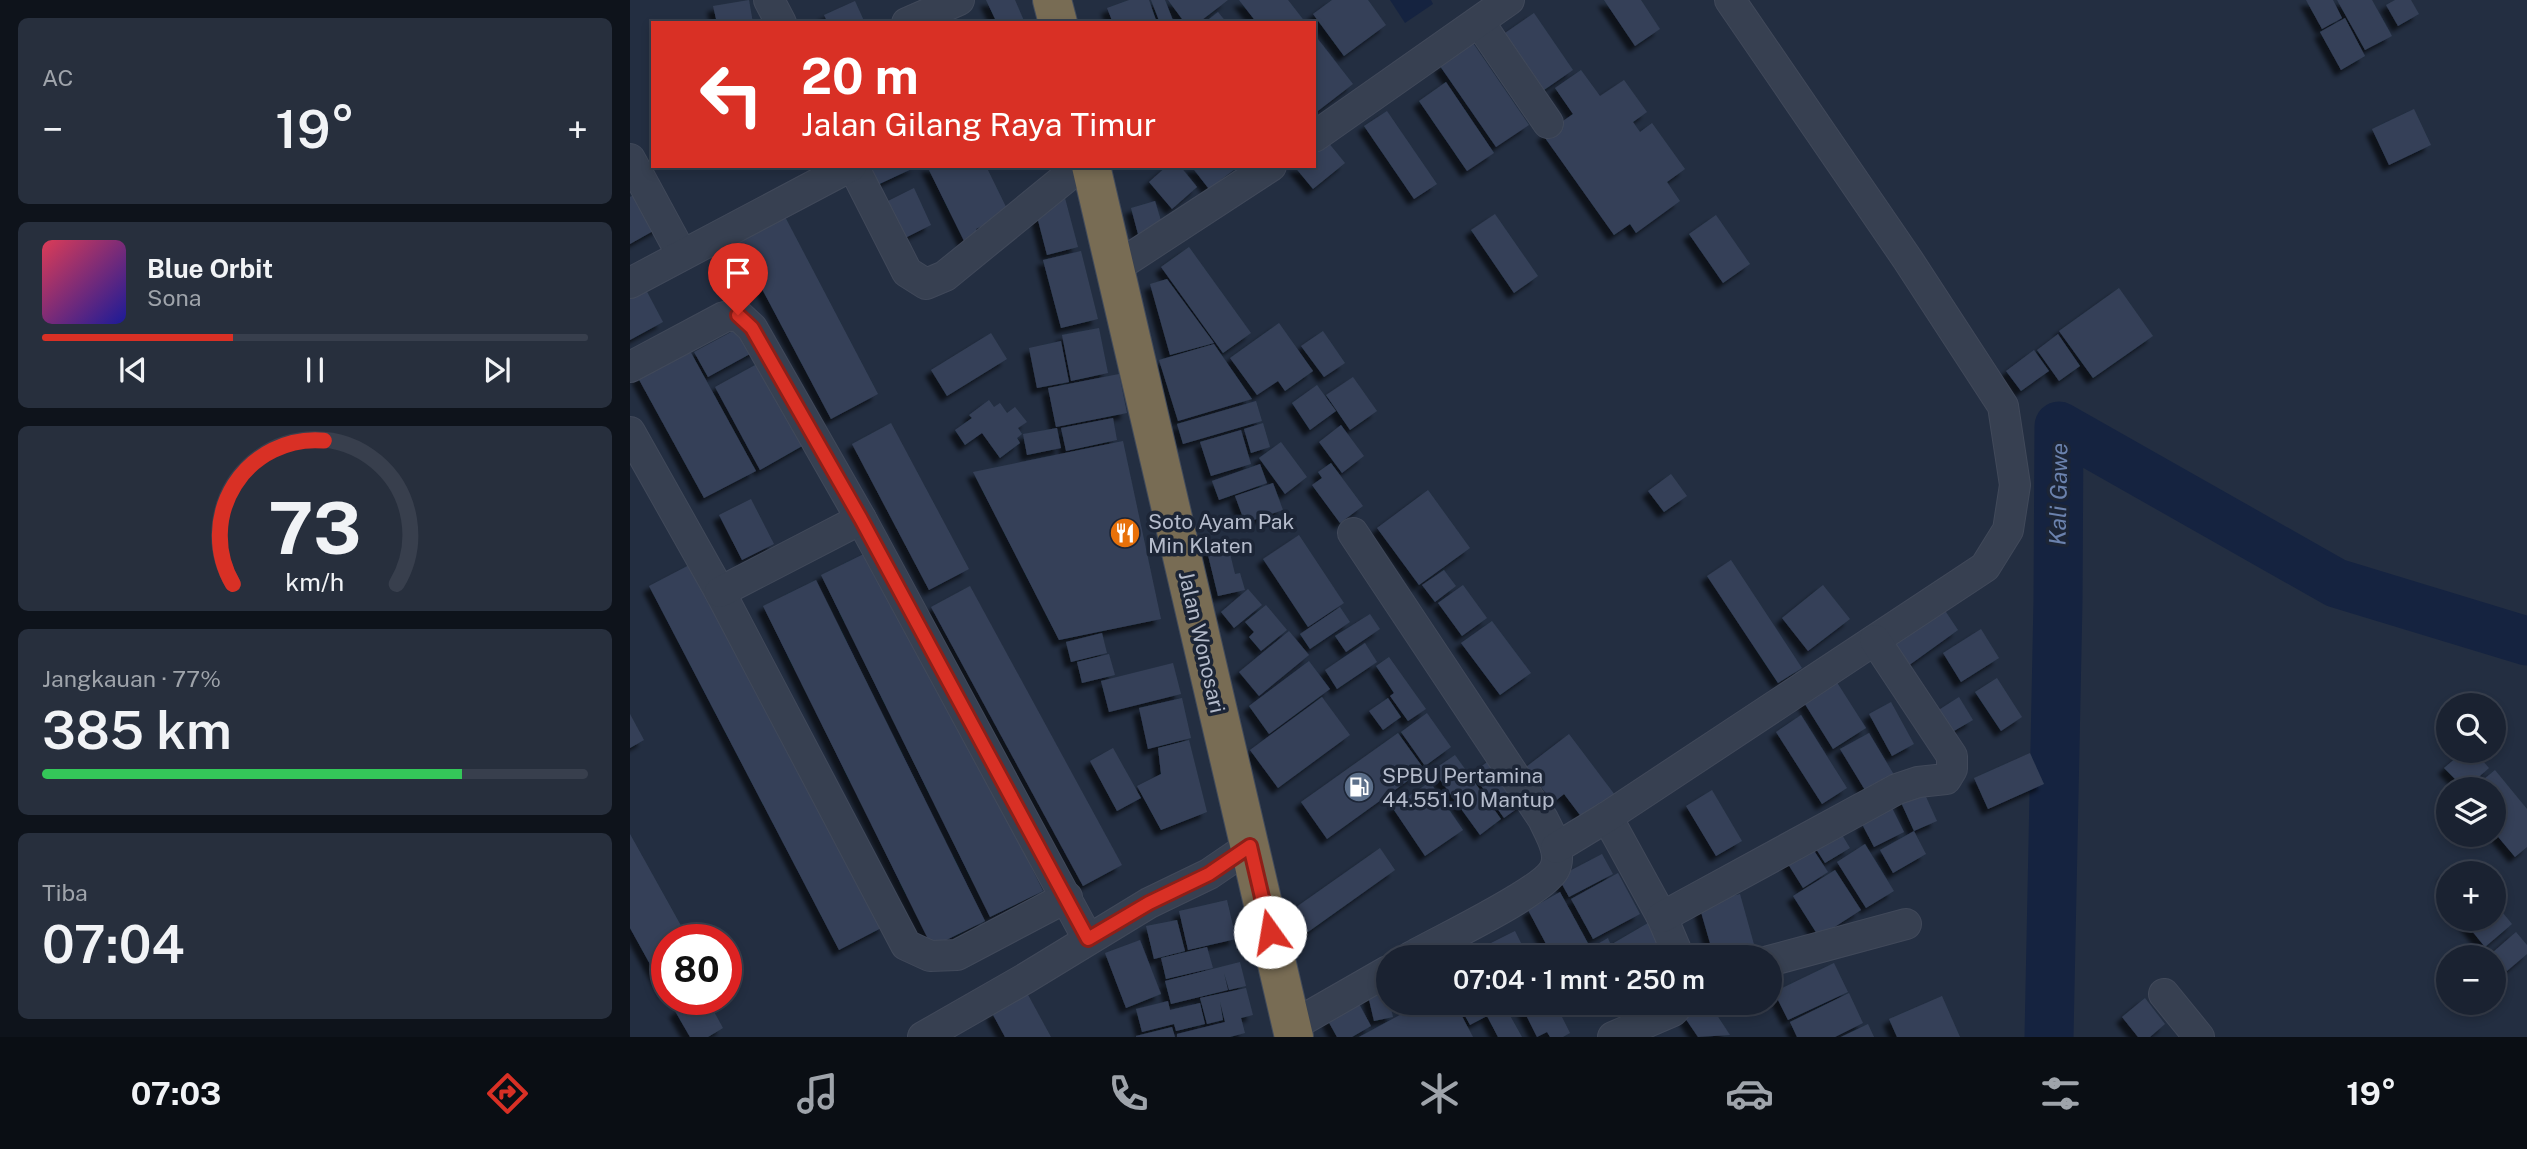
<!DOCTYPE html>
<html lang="id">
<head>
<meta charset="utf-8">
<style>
	:root { --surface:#1a2231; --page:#272f3d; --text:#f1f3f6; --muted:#9fa4ab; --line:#383f4d; --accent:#d93025 }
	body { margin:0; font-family:"Public Sans",sans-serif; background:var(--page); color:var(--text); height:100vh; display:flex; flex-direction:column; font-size:26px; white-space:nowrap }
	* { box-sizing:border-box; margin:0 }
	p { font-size:23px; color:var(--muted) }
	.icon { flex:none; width:38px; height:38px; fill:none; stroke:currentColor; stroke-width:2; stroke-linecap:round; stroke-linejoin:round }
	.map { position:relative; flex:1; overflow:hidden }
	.sheet { display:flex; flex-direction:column; gap:18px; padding:18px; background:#0e131b; width:630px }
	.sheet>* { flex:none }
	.top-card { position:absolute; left:21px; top:21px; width:665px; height:147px; border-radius:0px; box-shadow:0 4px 10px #0003,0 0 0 2px var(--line); background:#d93025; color:#fff; overflow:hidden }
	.controls { position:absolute; left:1806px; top:693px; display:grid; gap:14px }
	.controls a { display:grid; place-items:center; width:70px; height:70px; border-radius:50%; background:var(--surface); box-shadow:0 4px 10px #0003,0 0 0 2px var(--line); font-size:35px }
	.speed { position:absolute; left:21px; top:924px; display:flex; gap:14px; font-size:35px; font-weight:700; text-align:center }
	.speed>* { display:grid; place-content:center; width:91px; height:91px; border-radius:50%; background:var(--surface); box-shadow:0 4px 10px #0003,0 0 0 2px var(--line); line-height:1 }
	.speed .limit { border:10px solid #d22; background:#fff; color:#111 }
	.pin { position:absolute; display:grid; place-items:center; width:60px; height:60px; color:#fff; margin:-72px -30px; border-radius:50% 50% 50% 0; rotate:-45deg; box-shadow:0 0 7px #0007 }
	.pin .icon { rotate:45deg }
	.me { position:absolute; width:77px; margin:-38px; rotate:347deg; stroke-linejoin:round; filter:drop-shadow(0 0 5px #0008) }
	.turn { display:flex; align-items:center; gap:24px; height:147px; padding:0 35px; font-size:32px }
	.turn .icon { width:91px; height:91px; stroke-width:2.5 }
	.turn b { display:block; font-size:49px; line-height:60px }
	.big { font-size:52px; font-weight:600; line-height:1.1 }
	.sheet .card { flex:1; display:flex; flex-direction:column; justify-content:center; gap:10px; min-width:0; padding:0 24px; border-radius:10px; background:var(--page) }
	.sheet .dial { align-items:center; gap:0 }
	.dial svg { height:182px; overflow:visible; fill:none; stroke:var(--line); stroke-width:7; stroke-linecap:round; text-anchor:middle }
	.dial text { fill:var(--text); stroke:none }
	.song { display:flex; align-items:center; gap:21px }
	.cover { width:84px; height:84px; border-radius:10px; background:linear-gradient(135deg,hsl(350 70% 55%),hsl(240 70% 35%)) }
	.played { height:7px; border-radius:4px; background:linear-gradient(90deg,var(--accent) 35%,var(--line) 35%) }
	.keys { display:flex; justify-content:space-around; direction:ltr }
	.heat { display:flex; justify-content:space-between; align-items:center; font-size:38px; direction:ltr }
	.charge { height:10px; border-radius:5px; background:linear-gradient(90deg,#34c759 77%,var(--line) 0) }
	.trip { position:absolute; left:746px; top:945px; width:406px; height:70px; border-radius:35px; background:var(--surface); box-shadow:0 4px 10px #0003,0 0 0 2px var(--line); font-weight:600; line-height:70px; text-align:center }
	.menu { display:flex; height:112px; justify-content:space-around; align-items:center; background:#0a0e14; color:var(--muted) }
	.menu .icon { width:49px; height:49px }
	.menu .current { color:var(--accent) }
	.menu b { font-size:32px; color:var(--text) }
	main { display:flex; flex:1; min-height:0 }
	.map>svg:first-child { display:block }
	.water { fill:#152340 }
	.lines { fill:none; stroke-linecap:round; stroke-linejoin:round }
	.river { stroke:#152340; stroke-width:49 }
	.building { fill:#354158; filter:url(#shadow) }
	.street-casing { stroke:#41495a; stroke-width:32 }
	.highway-casing { stroke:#424b5b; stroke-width:40 }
	.street { stroke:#374051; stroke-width:30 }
	.highway { stroke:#786c54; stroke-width:38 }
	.route-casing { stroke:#8d1f18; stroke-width:18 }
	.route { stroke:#d93025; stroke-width:12 }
	.labels { text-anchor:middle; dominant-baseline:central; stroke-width:7; stroke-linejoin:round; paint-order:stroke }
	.poi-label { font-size:21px; fill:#b4bbcb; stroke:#1c2536; text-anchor:start }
	.street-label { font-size:21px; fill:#b4bbcb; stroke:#1c2536 }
	.water-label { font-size:23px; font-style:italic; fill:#6b82ad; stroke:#1c2536 }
</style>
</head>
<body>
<main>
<section class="sheet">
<div class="card"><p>AC</p>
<div class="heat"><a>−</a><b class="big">19°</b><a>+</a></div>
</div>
<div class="card">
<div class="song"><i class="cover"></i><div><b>Blue Orbit</b><p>Sona</p></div></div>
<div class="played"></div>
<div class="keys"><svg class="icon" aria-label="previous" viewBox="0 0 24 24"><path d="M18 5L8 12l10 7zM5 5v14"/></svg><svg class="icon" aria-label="pause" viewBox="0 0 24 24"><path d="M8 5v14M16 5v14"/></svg><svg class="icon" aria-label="next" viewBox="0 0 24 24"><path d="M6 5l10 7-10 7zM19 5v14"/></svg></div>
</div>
<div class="card dial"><svg viewBox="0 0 100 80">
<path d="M14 69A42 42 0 1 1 86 69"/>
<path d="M14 69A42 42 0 0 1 54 6" stroke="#d93025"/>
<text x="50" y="56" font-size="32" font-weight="700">73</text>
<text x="50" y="72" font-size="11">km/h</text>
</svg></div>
<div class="card"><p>Jangkauan · 77%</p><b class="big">385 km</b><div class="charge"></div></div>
<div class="card"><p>Tiba</p><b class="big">07:04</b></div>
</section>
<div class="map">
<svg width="1897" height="1037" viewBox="0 0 1897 1037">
	<defs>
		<filter id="shadow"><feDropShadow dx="-6" dy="6" stdDeviation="2" flood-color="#0009"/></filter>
	</defs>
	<rect width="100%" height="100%" fill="#232e41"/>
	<path class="water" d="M760,0H801L803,4L775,23Z"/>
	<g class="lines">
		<path class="river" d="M1419,1037L1428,601L1429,426L1706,583L1897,641"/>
	</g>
	<g class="building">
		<path d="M119,0L123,23H87L83,6Z"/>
		<path d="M356,0H385L395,23H367Z"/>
		<path d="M499,0H519L527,23H483L477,8Z"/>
		<path d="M521,0H535L544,23H530Z"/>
		<path d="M538,0H598L568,23H555Z"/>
		<path d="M609,0H658L676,23H627Z"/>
		<path d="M702,0H738L756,25L714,56L683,14Z"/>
		<path d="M974,0H1011L1030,29L1005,46Z"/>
		<path d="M1676,0H1703L1712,18L1692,29Z"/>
		<path d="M1707,0H1742L1762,36L1735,50Z"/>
		<path d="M1765,0H1781L1789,14L1768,26L1756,5Z"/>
		<path d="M225,1L235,23H198L194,15Z"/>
		<path d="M588,12L597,23H574Z"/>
		<path d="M904,13L943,70L914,90L875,33Z"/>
		<path d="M1715,18L1735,56L1711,70L1690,32Z"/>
		<path d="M684,34L723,84L684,114Z"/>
		<path d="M843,43L899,125L866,147L810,66Z"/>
		<path d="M951,70L970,96L994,80L1017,112L1003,122L1010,132L1022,123L1055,169L1037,182L1050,201L1006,233L1000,224L984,235L913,135L943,114L925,88Z"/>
		<path d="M816,82L864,153L837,171L789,101Z"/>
		<path d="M1784,109L1801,145L1759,165L1742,129Z"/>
		<path d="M757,111L807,184L784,199L734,126Z"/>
		<path d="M693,136L715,163L683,189L664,166H684V143Z"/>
		<path d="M237,166H288L243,187Z"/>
		<path d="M297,166H356L379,213L346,229L351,238L336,245Z"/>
		<path d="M537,166H550L567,187L542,209L519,182Z"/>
		<path d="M561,166H609L579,189Z"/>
		<path d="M284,188L301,225L269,241L252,204Z"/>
		<path d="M11,190L32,226L0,244V197Z"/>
		<path d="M435,198L448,247L417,255L404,205Z"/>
		<path d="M525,201L533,227L508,234L501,208Z"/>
		<path d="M152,211L248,394L201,419L104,236Z"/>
		<path d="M865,214L908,276L884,293L841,230Z"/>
		<path d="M1086,215L1120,264L1093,283L1059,234Z"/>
		<path d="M559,247L621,333L593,353L531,267Z"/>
		<path d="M451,251L468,319L431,328L413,260Z"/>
		<path d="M537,279L584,343L540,355L520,284Z"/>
		<path d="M14,286L33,322L0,340V294Z"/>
		<path d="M1489,288L1523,336L1463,378L1429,331Z"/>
		<path d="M649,323L683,371L655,391L648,381L627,395L600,358Z"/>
		<path d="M116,324L129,349L78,377L64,352Z"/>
		<path d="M469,328L478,373L441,381L432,335Z"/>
		<path d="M693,331L715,363L694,377L671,346Z"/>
		<path d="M361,333L377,359L317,396L301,370Z"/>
		<path d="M1428,334L1450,366L1429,381L1407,350Z"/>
		<path d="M431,341L439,382L407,388L399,348Z"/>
		<path d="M584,344L622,399L548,421L529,360Z"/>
		<path d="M59,349L126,471L74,498L7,376Z"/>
		<path d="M1404,350L1419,371L1391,391L1376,371Z"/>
		<path d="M136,359L181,441L130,470L85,387Z"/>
		<path d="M489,374L497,413L426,427L418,388Z"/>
		<path d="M723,377L747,411L720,430L696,395Z"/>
		<path d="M687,385L706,411L680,430L662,403Z"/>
		<path d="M359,400L364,407L370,403L377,413L385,407L397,422L388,428L392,434L387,438L390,443L370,458L352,433L335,445L325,430L342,418L339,415Z"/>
		<path d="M626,401L632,421L553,444L547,424Z"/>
		<path d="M483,418L487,440L436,451L431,428Z"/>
		<path d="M261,423L339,569L299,590L222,444Z"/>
		<path d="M633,423L640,447L621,453L614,429Z"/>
		<path d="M711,425L734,456L712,473L689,442Z"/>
		<path d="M427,428L431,448L397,455L393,434Z"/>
		<path d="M611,430L621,464L581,476L570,442Z"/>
		<path d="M493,441L531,619L429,640L343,472Z"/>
		<path d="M651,442L677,477L655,494L629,458Z"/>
		<path d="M701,463L733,506L710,523L682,485L692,478L688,472Z"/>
		<path d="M630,464L637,483L589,500L582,481Z"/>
		<path d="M1041,474L1057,496L1034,512L1018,491Z"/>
		<path d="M643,483L653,510L615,523L605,496Z"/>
		<path d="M798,490L840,548L789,585L747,528Z"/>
		<path d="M121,499L144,544L112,560L89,515Z"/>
		<path d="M669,535L714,603L678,627L633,559Z"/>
		<path d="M597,541L605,574L610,573L615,590L588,596L576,547Z"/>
		<path d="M244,549L413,891L360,917L191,575Z"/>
		<path d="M1101,560L1172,668L1148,683L1077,576Z"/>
		<path d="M65,562L255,926L209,950L19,586Z"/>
		<path d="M814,570L826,586L805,602L792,585Z"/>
		<path d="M186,580L355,921L302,947L133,606Z"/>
		<path d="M833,585L857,618L832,636L808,603Z"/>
		<path d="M1193,585L1220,619L1178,651L1152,618Z"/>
		<path d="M340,586L492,865L453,886L301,607Z"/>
		<path d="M618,589L632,605L604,628L591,612Z"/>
		<path d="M1310,603L1328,630L1278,666L1258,639Z"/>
		<path d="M636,605L657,630L631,651L619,637L624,632L615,622Z"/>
		<path d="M710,607L720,622L680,649L670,634Z"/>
		<path d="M740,614L750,629L716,652L705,636Z"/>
		<path d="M862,621L901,673L870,695L831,643Z"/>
		<path d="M1351,629L1369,658L1331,682L1313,653Z"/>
		<path d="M659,631L679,655L629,696L609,672Z"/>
		<path d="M472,633L477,653L441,662L436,642Z"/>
		<path d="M735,643L747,662L707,689L695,670Z"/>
		<path d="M479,654L485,675L452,683L447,662Z"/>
		<path d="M759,657L796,709L778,721L760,696L764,693L746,666Z"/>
		<path d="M679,661L700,689L639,734L619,706Z"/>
		<path d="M543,663L551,694L479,712L471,681Z"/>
		<path d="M1201,673L1236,728L1203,749L1168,693Z"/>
		<path d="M1367,678L1392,717L1371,731L1345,692Z"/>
		<path d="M692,697L720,735L648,788L620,750Z"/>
		<path d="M1329,697L1343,720L1317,735L1304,713Z"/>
		<path d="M552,698L561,738L518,749L509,708Z"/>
		<path d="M758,698L771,717L753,730L739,711Z"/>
		<path d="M1261,702L1284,744L1262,756L1239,714Z"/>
		<path d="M797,713L821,747L795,766L771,732Z"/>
		<path d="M0,714L14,740L0,748Z"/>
		<path d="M1171,715L1217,788L1192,804L1146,732Z"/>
		<path d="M768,733L794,769L697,839L671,802Z"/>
		<path d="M1239,733L1266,778L1238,795L1210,749Z"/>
		<path d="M939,734L988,799L956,823L934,794L923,803L896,767Z"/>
		<path d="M559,740L577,812L531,830L507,786L531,774L528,748Z"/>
		<path d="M483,748L511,798L487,811L460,761Z"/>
		<path d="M1834,751H1844L1859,768L1835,789L1814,768Z"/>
		<path d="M1400,753L1414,784L1358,809L1344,778Z"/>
		<path d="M825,755L871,819L850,835L803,770Z"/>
		<path d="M867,755L899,800L874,818L842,773Z"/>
		<path d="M1865,770L1897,809V847L1885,857L1864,832V789H1842Z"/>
		<path d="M800,782L833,830L795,856L762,807Z"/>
		<path d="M1292,788L1307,821L1284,831L1269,798Z"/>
		<path d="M1082,790L1112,841L1086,856L1056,806Z"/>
		<path d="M1262,808L1274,832L1244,847L1232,824Z"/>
		<path d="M1206,825L1220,848L1195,863L1181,841Z"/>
		<path d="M1284,831L1296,854L1263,873L1250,850Z"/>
		<path d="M0,834L59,940H37V995L0,928Z"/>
		<path d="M1177,840L1198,872L1173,888L1153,856Z"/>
		<path d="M1235,844L1264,891L1236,908L1207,862Z"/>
		<path d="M750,848L765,870L678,932L662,910Z"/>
		<path d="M972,854L983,874L939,897L928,877Z"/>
		<path d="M1831,862L1840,873H1818V882L1813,876Z"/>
		<path d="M1205,870L1231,910L1189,937L1163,896Z"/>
		<path d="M988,873L1010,914L963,939L941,899Z"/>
		<path d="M930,892L960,947L941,957H923L898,910Z"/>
		<path d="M1110,894L1125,948L1084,957L1069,905Z"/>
		<path d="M597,900L606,939L558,950L549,911Z"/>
		<path d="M1864,902L1882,924L1855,947L1833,920L1864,919Z"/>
		<path d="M547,920L555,951L524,959L516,926Z"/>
		<path d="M1018,923L1030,944L1008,957H990L982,944Z"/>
		<path d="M885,931L898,957H861L855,946Z"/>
		<path d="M1886,932L1897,945V954L1877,971L1862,953Z"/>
		<path d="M978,938L980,943L988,957H971L964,946Z"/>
		<path d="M510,940L531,994L496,1008L475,953Z"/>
		<path d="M577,947L583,968L536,979L531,958Z"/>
		<path d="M610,962L616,986L599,990L594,973L598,990L541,1004L535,981Z"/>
		<path d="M1204,963L1218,992L1158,1020L1144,992Z"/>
		<path d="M756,987L763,1017L744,1021L737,991Z"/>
		<path d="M616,988L623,1015L611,1018L615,1033L600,1037H547V1034L595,1022L590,1002L593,1020L577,1024L570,998Z"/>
		<path d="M397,993L421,1037H375L362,1013Z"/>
		<path d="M1219,993L1233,1023L1205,1037H1167L1160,1022Z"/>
		<path d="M1312,996L1330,1037H1267L1259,1019Z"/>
		<path d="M1515,998L1535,1024L1520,1037H1508L1492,1017Z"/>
		<path d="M66,999H77L93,1028L78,1037H60L45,1011Z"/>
		<path d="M538,1001L540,1010L570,1003L575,1024L546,1031L544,1024L512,1032L506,1009Z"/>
		<path d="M728,1002L741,1026L722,1037H707L697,1019Z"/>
		<path d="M792,1003H825L843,1037H729Z"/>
		<path d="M828,1003H873L892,1037H868L857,1016L840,1025Z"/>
		<path d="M890,1003H925L940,1033L933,1037H920L917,1032L907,1037Z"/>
		<path d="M1066,1003H1079L1100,1035L1068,1037L1051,1012Z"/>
		<path d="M1238,1024L1244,1037H1211Z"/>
		<path d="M542,1027L545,1037H506V1036Z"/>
	</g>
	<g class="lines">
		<g class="street-casing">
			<g id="street">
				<path d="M139,0L151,23"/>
				<path d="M849,22L918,123"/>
				<path d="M277,23L329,0"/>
				<path d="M684,137L879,0"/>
				<path d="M0,159L52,255"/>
				<path d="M223,166L277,272L296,284L315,276L450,166"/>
				<path d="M485,268L641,166"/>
				<path d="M0,283L221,166"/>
				<path d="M0,367L94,317L108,315L122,328L231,519L458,939"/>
				<path d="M0,432L90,592L276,945L300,956L327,955L437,897"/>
				<path d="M723,533L913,819C920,834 933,854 924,870C911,893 809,941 781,957"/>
				<path d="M90,592L231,519"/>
				<path d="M977,817L1032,917L1049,957"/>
				<path d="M926,848L977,817L1355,567L1378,530L1385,485L1373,406L1278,260L1100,0"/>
				<path d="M1032,917L1267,789L1288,782L1316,779L1322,769V756L1245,640"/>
				<path d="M1139,961L1276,924"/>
				<path d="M1534,994L1569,1037"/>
				<path d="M662,1026L758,971"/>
				<path d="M293,1037L396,978L519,903L579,874L620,846"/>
				<path d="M983,1037L1043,1011L1050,1003"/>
			</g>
		</g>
		<g class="highway-casing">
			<g id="highway">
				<path d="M422,0L428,23"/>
				<path d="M461,166L664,1037"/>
			</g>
		</g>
		<use href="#street" class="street"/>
		<use href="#highway" class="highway"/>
	</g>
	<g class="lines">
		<g class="route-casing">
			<path id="route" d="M108,315L122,328L231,519L458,939L519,903L579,874L620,846L640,932"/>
		</g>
		<use href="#route" class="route"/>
	</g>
	<defs>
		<g id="restaurant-disc" transform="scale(1.575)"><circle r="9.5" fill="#e8710a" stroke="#1c2536"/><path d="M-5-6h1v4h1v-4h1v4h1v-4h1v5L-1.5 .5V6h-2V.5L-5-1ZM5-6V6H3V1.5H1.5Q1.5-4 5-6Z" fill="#fff"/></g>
		<g id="fuel-disc" transform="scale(1.575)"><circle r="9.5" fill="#5c6f8a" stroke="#1c2536"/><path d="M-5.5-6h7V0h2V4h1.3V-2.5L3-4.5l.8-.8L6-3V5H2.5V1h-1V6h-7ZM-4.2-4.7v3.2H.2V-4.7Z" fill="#fff"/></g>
	</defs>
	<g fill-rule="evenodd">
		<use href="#restaurant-disc" x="495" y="533"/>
		<use href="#fuel-disc" x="729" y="787"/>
	</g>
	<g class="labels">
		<g class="poi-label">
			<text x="518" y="521">Soto Ayam Pak<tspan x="518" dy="24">Min Klaten</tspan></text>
			<text x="752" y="775">SPBU Pertamina<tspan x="752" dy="24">44.551.10 Mantup</tspan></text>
		</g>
		<g class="street-label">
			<text transform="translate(572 642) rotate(77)">Jalan Wonosari</text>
		</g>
		<g class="water-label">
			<text transform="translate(1428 494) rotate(-89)">Kali Gawe</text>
		</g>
	</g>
</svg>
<div class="controls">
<a><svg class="icon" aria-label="search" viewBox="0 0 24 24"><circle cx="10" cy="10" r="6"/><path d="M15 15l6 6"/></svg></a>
<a><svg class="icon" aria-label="layers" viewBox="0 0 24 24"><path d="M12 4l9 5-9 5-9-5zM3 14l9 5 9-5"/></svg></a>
<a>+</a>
<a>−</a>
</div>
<div class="speed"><div class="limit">80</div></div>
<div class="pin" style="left:108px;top:315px;background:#d93025"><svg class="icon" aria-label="arrive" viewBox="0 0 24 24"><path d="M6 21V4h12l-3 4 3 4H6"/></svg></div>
<svg class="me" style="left:640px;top:932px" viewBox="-20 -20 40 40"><circle r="19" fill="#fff"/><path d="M0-13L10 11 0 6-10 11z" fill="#d93025"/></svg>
<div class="trip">07:04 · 1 mnt · 250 m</div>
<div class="top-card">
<div class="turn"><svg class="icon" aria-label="left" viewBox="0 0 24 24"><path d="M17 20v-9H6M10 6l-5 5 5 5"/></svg><div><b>20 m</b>Jalan Gilang Raya Timur</div></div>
</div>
</div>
</main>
<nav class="menu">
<b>07:03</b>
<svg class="icon current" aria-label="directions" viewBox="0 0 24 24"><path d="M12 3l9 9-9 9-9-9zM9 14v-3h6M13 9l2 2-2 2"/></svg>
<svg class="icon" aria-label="music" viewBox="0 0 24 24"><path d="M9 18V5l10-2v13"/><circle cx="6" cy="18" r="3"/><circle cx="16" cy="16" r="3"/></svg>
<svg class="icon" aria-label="phone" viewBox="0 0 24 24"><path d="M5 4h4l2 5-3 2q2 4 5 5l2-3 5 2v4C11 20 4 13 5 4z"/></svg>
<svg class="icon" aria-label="climate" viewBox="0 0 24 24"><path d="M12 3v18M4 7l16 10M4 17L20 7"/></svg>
<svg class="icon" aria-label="car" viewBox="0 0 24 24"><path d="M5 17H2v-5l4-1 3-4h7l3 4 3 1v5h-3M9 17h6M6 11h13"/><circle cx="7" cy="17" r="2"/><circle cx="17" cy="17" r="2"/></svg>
<svg class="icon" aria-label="filters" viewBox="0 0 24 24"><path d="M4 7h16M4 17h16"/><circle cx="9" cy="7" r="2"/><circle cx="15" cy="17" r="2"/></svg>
<b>19°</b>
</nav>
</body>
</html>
